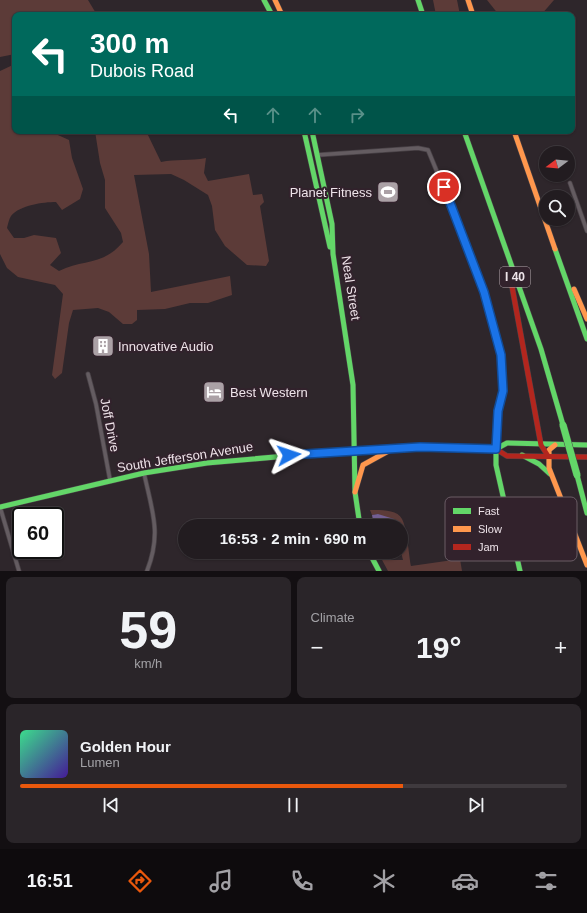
<!DOCTYPE html>
<html lang="en">
<head>
<meta charset="utf-8">
<style>
	:root { --surface:#221c20; --page:#2a2529; --text:#f1f3f6; --muted:#a2a1a5; --line:#3f3a3e; --accent:#ea580c }
	body { margin:0; font-family:Helvetica,sans-serif; background:var(--page); color:var(--text); height:100vh; display:flex; flex-direction:column; font-size:15px; white-space:nowrap }
	* { box-sizing:border-box; margin:0 }
	p { font-size:13px; color:var(--muted) }
	.icon { flex:none; width:22px; height:22px; fill:none; stroke:currentColor; stroke-width:2; stroke-linecap:round; stroke-linejoin:round }
	.map { position:relative; height:571px; overflow:hidden }
	.panel { display:flex; flex-direction:column; gap:6px; padding:6px; background:#130f12; flex:1 }
	.panel>* { flex:none }
	.hud { position:absolute; left:12px; top:12px; width:563px; height:122px; border-radius:8px; box-shadow:0 1px 3px #0004,0 0 0 1px var(--line); background:#00695c; color:#fff; overflow:hidden }
	.needle { width:26px; rotate:254deg }
	.tools { position:absolute; left:539px; top:146px; display:grid; gap:8px }
	.tools a { display:grid; place-items:center; width:36px; height:36px; border-radius:50%; background:var(--surface); box-shadow:0 1px 3px #0004,0 0 0 1px var(--line); font-size:20px }
	.speed { position:absolute; left:12px; top:507px; display:flex; gap:8px; font-size:20px; font-weight:700; text-align:center }
	.speed>* { display:grid; place-content:center; width:52px; height:52px; border-radius:50%; background:var(--surface); box-shadow:0 1px 3px #0004,0 0 0 1px var(--line); line-height:1 }
	.speed .limit { border:2px solid #111; border-radius:6px; background:#fff; color:#111 }
	.pin { position:absolute; display:grid; place-items:center; width:34px; height:34px; color:#fff; margin:-17px; border:2px solid #fff; border-radius:50%; box-shadow:0 1px 4px #0007 }
	.me { position:absolute; width:44px; margin:-22px; rotate:85deg; stroke-linejoin:round; filter:drop-shadow(0 0 3px #0008) }
	.turn { display:flex; align-items:center; gap:14px; height:84px; padding:0 12px; font-size:18px }
	.turn .icon { width:52px; height:52px; stroke-width:2.5 }
	.turn b { display:block; font-size:28px; line-height:34px }
	.lanes { display:flex; align-items:center; height:38px; padding:0 12px; background:#0003; justify-content:center; gap:20px; direction:ltr }
	.lanes .off { opacity:.35 }
	.big { font-size:30px; font-weight:700; line-height:1.1 }
	.panel .widget { flex:1; display:flex; flex-direction:column; justify-content:center; gap:6px; min-width:0; padding:0 14px; border-radius:8px; background:var(--page) }
	.panel .dial { align-items:center; gap:0 }
	.dial b { font-size:52px; line-height:1 }
	.song { display:flex; align-items:center; gap:12px }
	.cover { width:48px; height:48px; border-radius:6px; background:linear-gradient(135deg,hsl(150 70% 55%),hsl(260 70% 35%)) }
	.played { height:4px; border-radius:2px; background:linear-gradient(90deg,var(--accent) 70%,var(--line) 70%) }
	.keys { display:flex; justify-content:space-around; direction:ltr }
	.heat { display:flex; justify-content:space-between; align-items:center; font-size:22px; direction:ltr }
	.panel .tiles { flex:1; display:grid; gap:6px; grid-template-columns:1fr 1fr }
	.widget:last-child { grid-column:span 2 }
	.trip { position:absolute; left:178px; top:519px; width:230px; height:40px; border-radius:20px; background:var(--surface); box-shadow:0 1px 3px #0004,0 0 0 1px var(--line); font-weight:700; line-height:40px; text-align:center }
	.menu { display:flex; height:64px; justify-content:space-around; align-items:center; background:#0e0b0d; color:var(--muted) }
	.menu .icon { width:28px; height:28px }
	.menu .active { color:var(--accent) }
	.menu b { font-size:18px; color:var(--text) }
	.map>svg:first-child { display:block }
	.green { fill:#5c3b38 }
	.water { fill:#735f93 }
	.lines { fill:none; stroke-linecap:round; stroke-linejoin:round }
	.street-casing { stroke:#494247; stroke-width:5 }
	.fast-casing { stroke:#494247; stroke-width:6 }
	.slow-casing { stroke:#494247; stroke-width:6 }
	.jam-casing { stroke:#494247; stroke-width:6 }
	.street { stroke:#645c61; stroke-width:3.5 }
	.fast { stroke:#63d668; stroke-width:5 }
	.slow { stroke:#ff974d; stroke-width:5 }
	.jam { stroke:#b3261e; stroke-width:5 }
	.fast-bridge-casing { stroke:#494247; stroke-width:8; stroke-linecap:butt }
	.fast-bridge { stroke:#63d668; stroke-width:7 }
	.route-casing { stroke:#114b97; stroke-width:10 }
	.route { stroke:#1a73e8; stroke-width:7 }
	.labels { text-anchor:middle; dominant-baseline:central; stroke-width:4; stroke-linejoin:round; paint-order:stroke }
	.shield { fill:#32222c; stroke:#b6a9b0; stroke-width:1 }
	.shield-label { font-size:12px; font-weight:bold; fill:#eee3e9 }
	.poi-label { font-size:13px; fill:#eee3e9; stroke:#32222c; text-anchor:start }
	.street-label { font-size:13px; fill:#eee3e9; stroke:#32222c }
	.key { fill:#32222c; stroke:#6a5c65; stroke-width:1 }
	.key-label { font-size:11px; fill:#eee3e9 }
</style>
</head>
<body>
<div class="map">
<svg width="587" height="571" viewBox="0 0 587 571">
	<rect width="100%" height="100%" fill="#2e262b"/>
	<g class="green">
		<path d="M0,0H88L97,15H15V54L0,57Z"/>
		<path d="M433,0H457L460,15H436Z"/>
		<path d="M487,0H554L541,15H499Z"/>
		<path d="M15,64V131H49L69,140L72,158L83,189L80,199L62,210L56,202C43,202 20,205 11,216C9,219 8,224 7,228L14,238H24L34,235L56,238L61,253L50,265L59,271C83,259 103,266 123,242L121,233L105,208V180L100,163L95,131H146L161,162C176,159 190,161 206,158L204,173L208,181L249,174L253,195L262,194L264,202L260,206L269,261L266,266L247,265L225,246L215,230L212,206L208,195L184,180L171,174L134,175L149,254L151,292L230,276L232,295L208,303H190L165,309L137,310V320L132,324H123L109,312L98,308L73,310L69,323L62,373L55,379L52,375L63,294L55,285L18,277L7,268L0,254V71Z"/>
		<path d="M370,510C380,510 397,509 402,519C407,528 409,556 411,566L460,559L462,571H388L381,558L389,553L391,560H403L401,552V526H396V524L378,514L372,515Z"/>
	</g>
	<path class="water" d="M378,514L394,519L396,526H374L372,515Z"/>
	<g class="lines">
		<g class="street-casing">
			<g id="street">
				<path d="M317,155L418,148L428,150L464,237L494,326L503,375V391L498,411L496,449"/>
				<path d="M570,183L587,231"/>
				<path d="M88,374L96,404L110,480"/>
				<path d="M144,473C152,511 162,533 147,571"/>
				<path d="M0,507L19,571"/>
			</g>
		</g>
		<g class="fast-casing">
			<g id="fast">
				<path d="M264,0L272,15"/>
				<path d="M418,0L423,15"/>
				<path d="M304,131L330,247"/>
				<path d="M312,131L332,224L333,254L353,385L355,492L360,526"/>
				<path d="M464,131L541,349L563,425"/>
				<path d="M555,249L587,339"/>
				<path d="M496,449V465L520,571"/>
				<path d="M496,449L507,443L587,445"/>
				<path d="M522,455L539,464L550,474"/>
				<path d="M577,475L587,513"/>
				<path d="M0,507L144,473L207,463L355,450L447,447L496,449"/>
				<path d="M369,552L379,571"/>
			</g>
		</g>
		<g class="slow-casing">
			<g id="slow">
				<path d="M275,0L282,15"/>
				<path d="M468,0L473,15"/>
				<path d="M514,131L555,249"/>
				<path d="M574,289L587,319"/>
				<path d="M555,445L549,450V468L587,565"/>
				<path d="M355,492L363,465L392,449"/>
			</g>
		</g>
		<g class="jam-casing">
			<g id="jam">
				<path d="M509,270L541,445L548,456"/>
				<path d="M496,449L507,456L587,457"/>
			</g>
		</g>
		<use href="#street" class="street"/>
		<use href="#fast" class="fast"/>
		<use href="#slow" class="slow"/>
		<use href="#jam" class="jam"/>
		<g class="fast-bridge-casing">
			<path id="fast-bridge" d="M563,425L577,475"/>
		</g>
		<use href="#fast-bridge" class="fast-bridge"/>
	</g>
	<g class="lines">
		<g class="route-casing">
			<path id="route" d="M289,455L420,447L496,449L498,411L503,391L501,355L484,292L444,187"/>
		</g>
		<use href="#route" class="route"/>
	</g>
	<defs>
		<g id="stadium-square" transform="scale(1.15)"><rect x="-9" y="-9" width="18" height="18" rx="4" fill="#aba1a6" stroke="#32222c"/><path d="M0-5a6.5 5 0 1 0 0 10a6.5 5 0 1 0 0-10ZM-3.5-1.8h7v3.6h-7Z" fill="#fff"/></g>
		<g id="building-square" transform="scale(1.15)"><rect x="-9" y="-9" width="18" height="18" rx="4" fill="#aba1a6" stroke="#32222c"/><path d="M-4-6H4V6H1V3H-1V6H-4ZM-2.5-4.3h1.7v1.8h-1.7ZM.8-4.3h1.7v1.8H.8ZM-2.5-1h1.7V.8h-1.7ZM.8-1h1.7V.8H.8Z" fill="#fff"/></g>
		<g id="hotel-square" transform="scale(1.15)"><rect x="-9" y="-9" width="18" height="18" rx="4" fill="#aba1a6" stroke="#32222c"/><path d="M-6-4.5h1.5V1H6V5H4.5V3h-9V5H-6ZM-4 0a1.8 1.8 0 1 1 3.6 0ZM.5 0V-2.5h3Q6-2.5 6 0Z" fill="#fff"/></g>
	</defs>
	<g fill-rule="evenodd">
		<use href="#stadium-square" x="388" y="192"/>
		<use href="#building-square" x="103" y="346"/>
		<use href="#hotel-square" x="214" y="392"/>
	</g>
	<g class="labels">
		<rect class="shield" x="500" y="267" width="30" height="20" rx="3"/>
		<g class="shield-label">
			<text x="515" y="277">I 40</text>
		</g>
		<g class="poi-label">
			<text x="372" y="192" text-anchor="end">Planet Fitness</text>
			<text x="118" y="346">Innovative Audio</text>
			<text x="230" y="392">Best Western</text>
		</g>
		<g class="street-label">
			<text transform="translate(351 288) rotate(81)">Neal Street</text>
			<text transform="translate(110 425) rotate(79)">Joff Drive</text>
			<text transform="translate(185 457) rotate(-9)">South Jefferson Avenue</text>
		</g>
	</g>
	<rect x="445" y="497" width="132" height="64" rx="6" class="key"/>
	<rect x="453" y="508" width="18" height="6" fill="#63d668"/>
	<rect x="453" y="526" width="18" height="6" fill="#ff974d"/>
	<rect x="453" y="544" width="18" height="6" fill="#b3261e"/>
	<g class="key-label">
		<text x="478" y="515">Fast</text>
		<text x="478" y="533">Slow</text>
		<text x="478" y="551">Jam</text>
	</g>
</svg>
<div class="tools">
<a><svg class="needle" viewBox="-14 -14 28 28"><path d="M0-13l5 13h-10z" fill="#e53935"/><path d="M0 13l5-13h-10z" fill="#a2a1a5"/></svg></a>
<a><svg class="icon" aria-label="search" viewBox="0 0 24 24"><circle cx="10" cy="10" r="6"/><path d="M15 15l6 6"/></svg></a>
</div>
<div class="speed"><div class="limit">60</div></div>
<div class="pin" style="left:444px;top:187px;background:#d93025"><svg class="icon" aria-label="arrive" viewBox="0 0 24 24"><path d="M6 21V4h12l-3 4 3 4H6"/></svg></div>
<svg class="me" style="left:289px;top:455px" viewBox="-20 -20 40 40"><path d="M0-17L14 15 0 8-14 15z" fill="#1a73e8" stroke="#fff" stroke-width="4"/></svg>
<div class="trip">16:53 · 2 min · 690 m</div>
<div class="hud">
<div class="turn"><svg class="icon" aria-label="left" viewBox="0 0 24 24"><path d="M17 20v-9H6M10 6l-5 5 5 5"/></svg><div><b>300 m</b>Dubois Road</div></div>
<div class="lanes"><svg class="icon" aria-label="left" viewBox="0 0 24 24"><path d="M17 20v-9H6M10 6l-5 5 5 5"/></svg><svg class="icon off" aria-label="ahead" viewBox="0 0 24 24"><path d="M12 20V5M6 11l6-6 6 6"/></svg><svg class="icon off" aria-label="ahead" viewBox="0 0 24 24"><path d="M12 20V5M6 11l6-6 6 6"/></svg><svg class="icon off" aria-label="right" viewBox="0 0 24 24"><path d="M7 20v-9h11M14 6l5 5-5 5"/></svg></div>
</div>
</div>
<section class="panel">
<div class="tiles">
<div class="widget dial"><b>59</b><p>km/h</p></div>
<div class="widget"><p>Climate</p>
<div class="heat"><a>−</a><b class="big">19°</b><a>+</a></div>
</div>
<div class="widget">
<div class="song"><i class="cover"></i><div><b>Golden Hour</b><p>Lumen</p></div></div>
<div class="played"></div>
<div class="keys"><svg class="icon" aria-label="previous" viewBox="0 0 24 24"><path d="M18 5L8 12l10 7zM5 5v14"/></svg><svg class="icon" aria-label="pause" viewBox="0 0 24 24"><path d="M8 5v14M16 5v14"/></svg><svg class="icon" aria-label="next" viewBox="0 0 24 24"><path d="M6 5l10 7-10 7zM19 5v14"/></svg></div>
</div>
</div>
</section>
<nav class="menu">
<b>16:51</b>
<svg class="icon active" aria-label="directions" viewBox="0 0 24 24"><path d="M12 3l9 9-9 9-9-9zM9 14v-3h6M13 9l2 2-2 2"/></svg>
<svg class="icon" aria-label="music" viewBox="0 0 24 24"><path d="M9 18V5l10-2v13"/><circle cx="6" cy="18" r="3"/><circle cx="16" cy="16" r="3"/></svg>
<svg class="icon" aria-label="phone" viewBox="0 0 24 24"><path d="M5 4h4l2 5-3 2q2 4 5 5l2-3 5 2v4C11 20 4 13 5 4z"/></svg>
<svg class="icon" aria-label="climate" viewBox="0 0 24 24"><path d="M12 3v18M4 7l16 10M4 17L20 7"/></svg>
<svg class="icon" aria-label="car" viewBox="0 0 24 24"><path d="M5 17H2v-5l4-1 3-4h7l3 4 3 1v5h-3M9 17h6M6 11h13"/><circle cx="7" cy="17" r="2"/><circle cx="17" cy="17" r="2"/></svg>
<svg class="icon" aria-label="filters" viewBox="0 0 24 24"><path d="M4 7h16M4 17h16"/><circle cx="9" cy="7" r="2"/><circle cx="15" cy="17" r="2"/></svg>
</nav>
</body>
</html>
